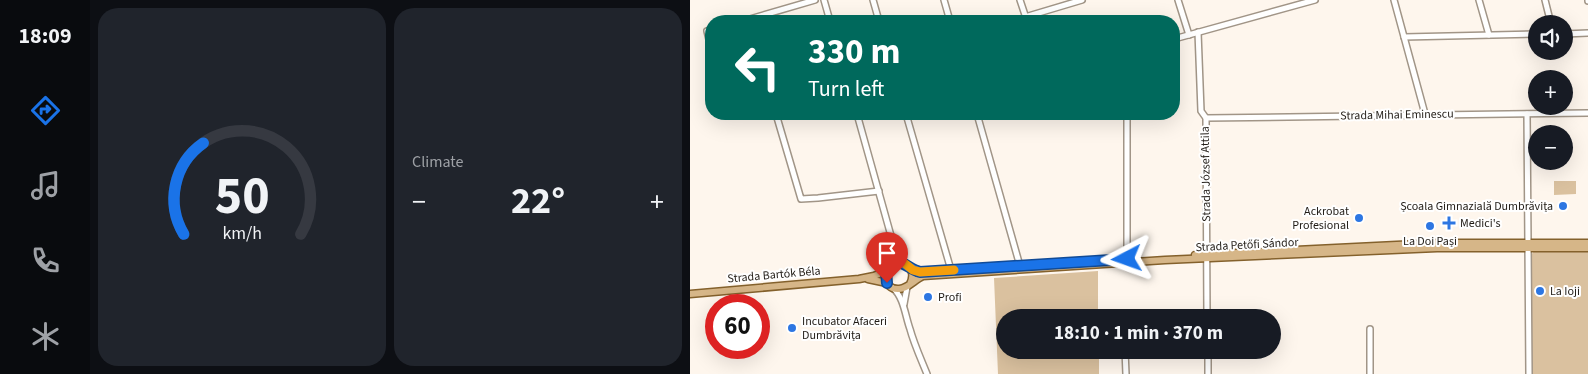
<!DOCTYPE html>
<html lang="en">
<head>
<meta charset="utf-8">
<style>
	:root { --surface:#171b24; --page:#20242c; --text:#f1f3f6; --muted:#9ea1a6; --line:#363941; --accent:#1a73e8 }
	body { margin:0; font-family:"Source Sans 3",sans-serif; background:var(--page); color:var(--text); height:100vh; display:flex; flex-direction:column; font-size:19px; white-space:nowrap }
	* { box-sizing:border-box; margin:0 }
	p { font-size:16px; color:var(--muted) }
	.icon { flex:none; width:28px; height:28px; fill:none; stroke:currentColor; stroke-width:2; stroke-linecap:round; stroke-linejoin:round }
	.map { position:relative; flex:1; overflow:hidden }
	.details { display:flex; flex-direction:column; gap:8px; padding:8px; background:#0d0f14; width:600px }
	.details>* { flex:none }
	.hud { position:absolute; left:15px; top:15px; width:475px; height:105px; border-radius:20px; box-shadow:0 5px 20px #0002; background:#00695c; color:#fff; overflow:hidden }
	.fabs { position:absolute; left:838px; top:15px; display:grid; gap:10px }
	.fabs a { display:grid; place-items:center; width:45px; height:45px; border-radius:50%; background:var(--surface); box-shadow:0 5px 20px #0002; font-size:25px }
	.speed { position:absolute; left:15px; top:294px; display:flex; gap:10px; font-size:25px; font-weight:700; text-align:center }
	.speed>* { display:grid; place-content:center; width:65px; height:65px; border-radius:50%; background:var(--surface); box-shadow:0 5px 20px #0002; line-height:1 }
	.speed .limit { border:8px solid #d22; background:#fff; color:#111 }
	.pin { position:absolute; display:grid; place-items:center; width:42px; height:42px; color:#fff; margin:-51px -21px; border-radius:50% 50% 50% 0; rotate:-45deg; box-shadow:0 0 5px #0007 }
	.pin .icon { rotate:45deg }
	.me { position:absolute; width:55px; margin:-28px; rotate:266deg; stroke-linejoin:round; filter:drop-shadow(0 0 4px #0008) }
	.turn { display:flex; align-items:center; gap:18px; height:105px; padding:0 20px; font-size:22px }
	.turn .icon { width:65px; height:65px; stroke-width:2.5 }
	.turn b { display:block; font-size:35px; line-height:42px }
	.big { font-size:38px; font-weight:700; line-height:1.1 }
	.details .tile { flex:1; display:flex; flex-direction:column; justify-content:center; gap:8px; min-width:0; padding:0 18px; border-radius:20px; background:var(--page) }
	.details .dial { align-items:center; gap:0 }
	.dial svg { height:130px; overflow:visible; fill:none; stroke:var(--line); stroke-width:7; stroke-linecap:round; text-anchor:middle }
	.dial text { fill:var(--text); stroke:none }
	.heat { display:flex; justify-content:space-between; align-items:center; font-size:28px; direction:ltr }
	.details .tiles { flex:1; display:grid; gap:8px; grid-template-columns:repeat(2,1fr) }
	.trip { position:absolute; left:306px; top:309px; width:285px; height:50px; border-radius:25px; background:var(--surface); box-shadow:0 5px 20px #0002; font-weight:700; line-height:50px; text-align:center }
	main { display:flex; flex:1; min-height:0 }
	.dock { display:flex; flex-direction:column; width:90px; justify-content:space-around; align-items:center; background:#090b0e; color:var(--muted) }
	.dock .icon { width:35px; height:35px }
	.dock .selected { color:var(--accent) }
	.dock b { font-size:22px; color:var(--text) }
	.map>svg:first-child { display:block }
	.green { fill:#dac19f }
	.lines { fill:none; stroke-linecap:round; stroke-linejoin:round }
	.minor-casing { stroke:#a19587; stroke-width:8 }
	.major-casing { stroke:#84612c; stroke-width:9 }
	.minor { stroke:#fff; stroke-width:5 }
	.major { stroke:#d6b688; stroke-width:6 }
	.route-casing { stroke:#114b97; stroke-width:12 }
	.route { stroke:#1a73e8; stroke-width:9 }
	.slow { stroke:#f59e0b; stroke-width:9 }
	.poi-dot { fill:#2d76e2; stroke:#fff; stroke-width:2 }
	.labels { text-anchor:middle; dominant-baseline:central; stroke-width:4; stroke-linejoin:round; paint-order:stroke }
	.street-label { font-size:12px; fill:#211c16; stroke:#fff }
	.poi-label { font-size:12px; fill:#211c16; stroke:#fff; text-anchor:start }
</style>
</head>
<body>
<main>
<nav class="dock">
<b>18:09</b>
<svg class="icon selected" aria-label="directions" viewBox="0 0 24 24"><path d="M12 3l9 9-9 9-9-9zM9 14v-3h6M13 9l2 2-2 2"/></svg>
<svg class="icon" aria-label="music" viewBox="0 0 24 24"><path d="M9 18V5l10-2v13"/><circle cx="6" cy="18" r="3"/><circle cx="16" cy="16" r="3"/></svg>
<svg class="icon" aria-label="phone" viewBox="0 0 24 24"><path d="M5 4h4l2 5-3 2q2 4 5 5l2-3 5 2v4C11 20 4 13 5 4z"/></svg>
<svg class="icon" aria-label="climate" viewBox="0 0 24 24"><path d="M12 3v18M4 7l16 10M4 17L20 7"/></svg>
</nav>
<section class="details">
<div class="tiles">
<div class="tile dial"><svg viewBox="0 0 100 80">
<path d="M14 69A42 42 0 1 1 86 69"/>
<path d="M14 69A42 42 0 0 1 26 13" stroke="#1a73e8"/>
<text x="50" y="56" font-size="32" font-weight="700">50</text>
<text x="50" y="72" font-size="11">km/h</text>
</svg></div>
<div class="tile"><p>Climate</p>
<div class="heat"><a>−</a><b class="big">22°</b><a>+</a></div>
</div>
</div>
</section>
<div class="map">
<svg width="898" height="374" viewBox="0 0 898 374">
	<rect width="100%" height="100%" fill="#fef6ed"/>
	<g class="green">
		<path d="M864,181H886V194L864,195Z"/>
		<path d="M845,250H898V374H839L841,255Z"/>
		<path d="M408,271V317L315,318V350H409V374H308L304,278Z"/>
	</g>
	<g class="lines">
		<g class="minor-casing">
			<g id="minor">
				<path d="M134,0L140,21"/>
				<path d="M183,0L189,21"/>
				<path d="M254,0L260,21"/>
				<path d="M330,0L337,21"/>
				<path d="M488,0L499,35"/>
				<path d="M704,0L735,114"/>
				<path d="M789,0L799,35"/>
				<path d="M855,0L861,24"/>
				<path d="M898,0V1"/>
				<path d="M335,17L392,0"/>
				<path d="M53,21L125,0"/>
				<path d="M21,30L17,31L21,48"/>
				<path d="M508,32L511,111L516,118L517,318"/>
				<path d="M874,34L898,33"/>
				<path d="M714,37L846,34"/>
				<path d="M484,39L625,0"/>
				<path d="M86,114L111,199L128,198L189,191"/>
				<path d="M167,114L203,243L214,263"/>
				<path d="M216,114L261,270"/>
				<path d="M287,114L330,266"/>
				<path d="M837,114L839,374"/>
				<path d="M516,118L898,113"/>
				<path d="M437,259V114"/>
				<path d="M201,264L204,258L203,246"/>
				<path d="M203,288C214,298 215,315 220,329C224,344 231,359 237,374"/>
				<path d="M214,304L217,287"/>
				<path d="M435,350L436,374"/>
				<path d="M518,350V374"/>
				<path d="M680,374V329"/>
			</g>
		</g>
		<g class="major-casing">
			<g id="major">
				<path d="M505,255L747,243H898"/>
				<path d="M220,268L230,272L250,271"/>
				<path d="M178,279L197,283"/>
				<path d="M220,284C224,276 223,270 216,264L205,262C192,268 192,290 209,289C218,289 225,279 233,276L475,260L747,248H898"/>
				<path d="M0,294L169,279L184,276L196,271"/>
			</g>
		</g>
		<use href="#minor" class="minor"/>
		<use href="#major" class="major"/>
	</g>
	<g class="lines">
		<g class="route-casing">
			<path id="route" d="M197,283L196,270C208,253 217,269 230,272L437,259"/>
		</g>
		<use href="#route" class="route"/>
		<path class="slow" d="M214,263L223,270L230,272L264,270"/>
	</g>
	<g class="poi-dot">
		<circle cx="873" cy="206" r="5"/>
		<circle cx="669" cy="218" r="5"/>
		<path d="M756.5 215.5h5v5h5v5h-5v5h-5v-5h-5v-5h5z"/>
		<circle cx="740" cy="226" r="5"/>
		<circle cx="850" cy="291" r="5"/>
		<circle cx="238" cy="297" r="5"/>
		<circle cx="102" cy="328" r="5"/>
	</g>
	<g class="labels">
		<g class="street-label">
			<text transform="translate(707 115) rotate(-1)">Strada Mihai Eminescu</text>
			<text transform="translate(516 174) rotate(-91)">Strada József Attila</text>
			<text transform="translate(557 245) rotate(-3)">Strada Petőfi Sándor</text>
			<text transform="translate(84 275) rotate(-5)">Strada Bartók Béla</text>
		</g>
		<g class="poi-label">
			<text x="863" y="206" text-anchor="end">Școala Gimnazială Dumbrăvița</text>
			<text x="659" y="211" text-anchor="end">Ackrobat<tspan x="659" dy="14">Profesional</tspan></text>
			<text x="770" y="223">Medici's</text>
			<text x="740" y="241" text-anchor="middle">La Doi Pași</text>
			<text x="860" y="291">La Ioji</text>
			<text x="248" y="297">Profi</text>
			<text x="112" y="321">Incubator Afaceri<tspan x="112" dy="14">Dumbrăvița</tspan></text>
		</g>
	</g>
</svg>
<div class="fabs">
<a><svg class="icon" aria-label="sound" viewBox="0 0 24 24"><path d="M4 9h4l5-4v14l-5-4H4zM17 9q2 3 0 6"/></svg></a>
<a>+</a>
<a>−</a>
</div>
<div class="speed"><div class="limit">60</div></div>
<div class="pin" style="left:197px;top:283px;background:#d93025"><svg class="icon" aria-label="arrive" viewBox="0 0 24 24"><path d="M6 21V4h12l-3 4 3 4H6"/></svg></div>
<svg class="me" style="left:437px;top:259px" viewBox="-20 -20 40 40"><path d="M0-17L14 15 0 8-14 15z" fill="#1a73e8" stroke="#fff" stroke-width="4"/></svg>
<div class="trip">18:10 · 1 min · 370 m</div>
<div class="hud">
<div class="turn"><svg class="icon" aria-label="left" viewBox="0 0 24 24"><path d="M17 20v-9H6M10 6l-5 5 5 5"/></svg><div><b>330 m</b>Turn left</div></div>
</div>
</div>
</main>
</body>
</html>
